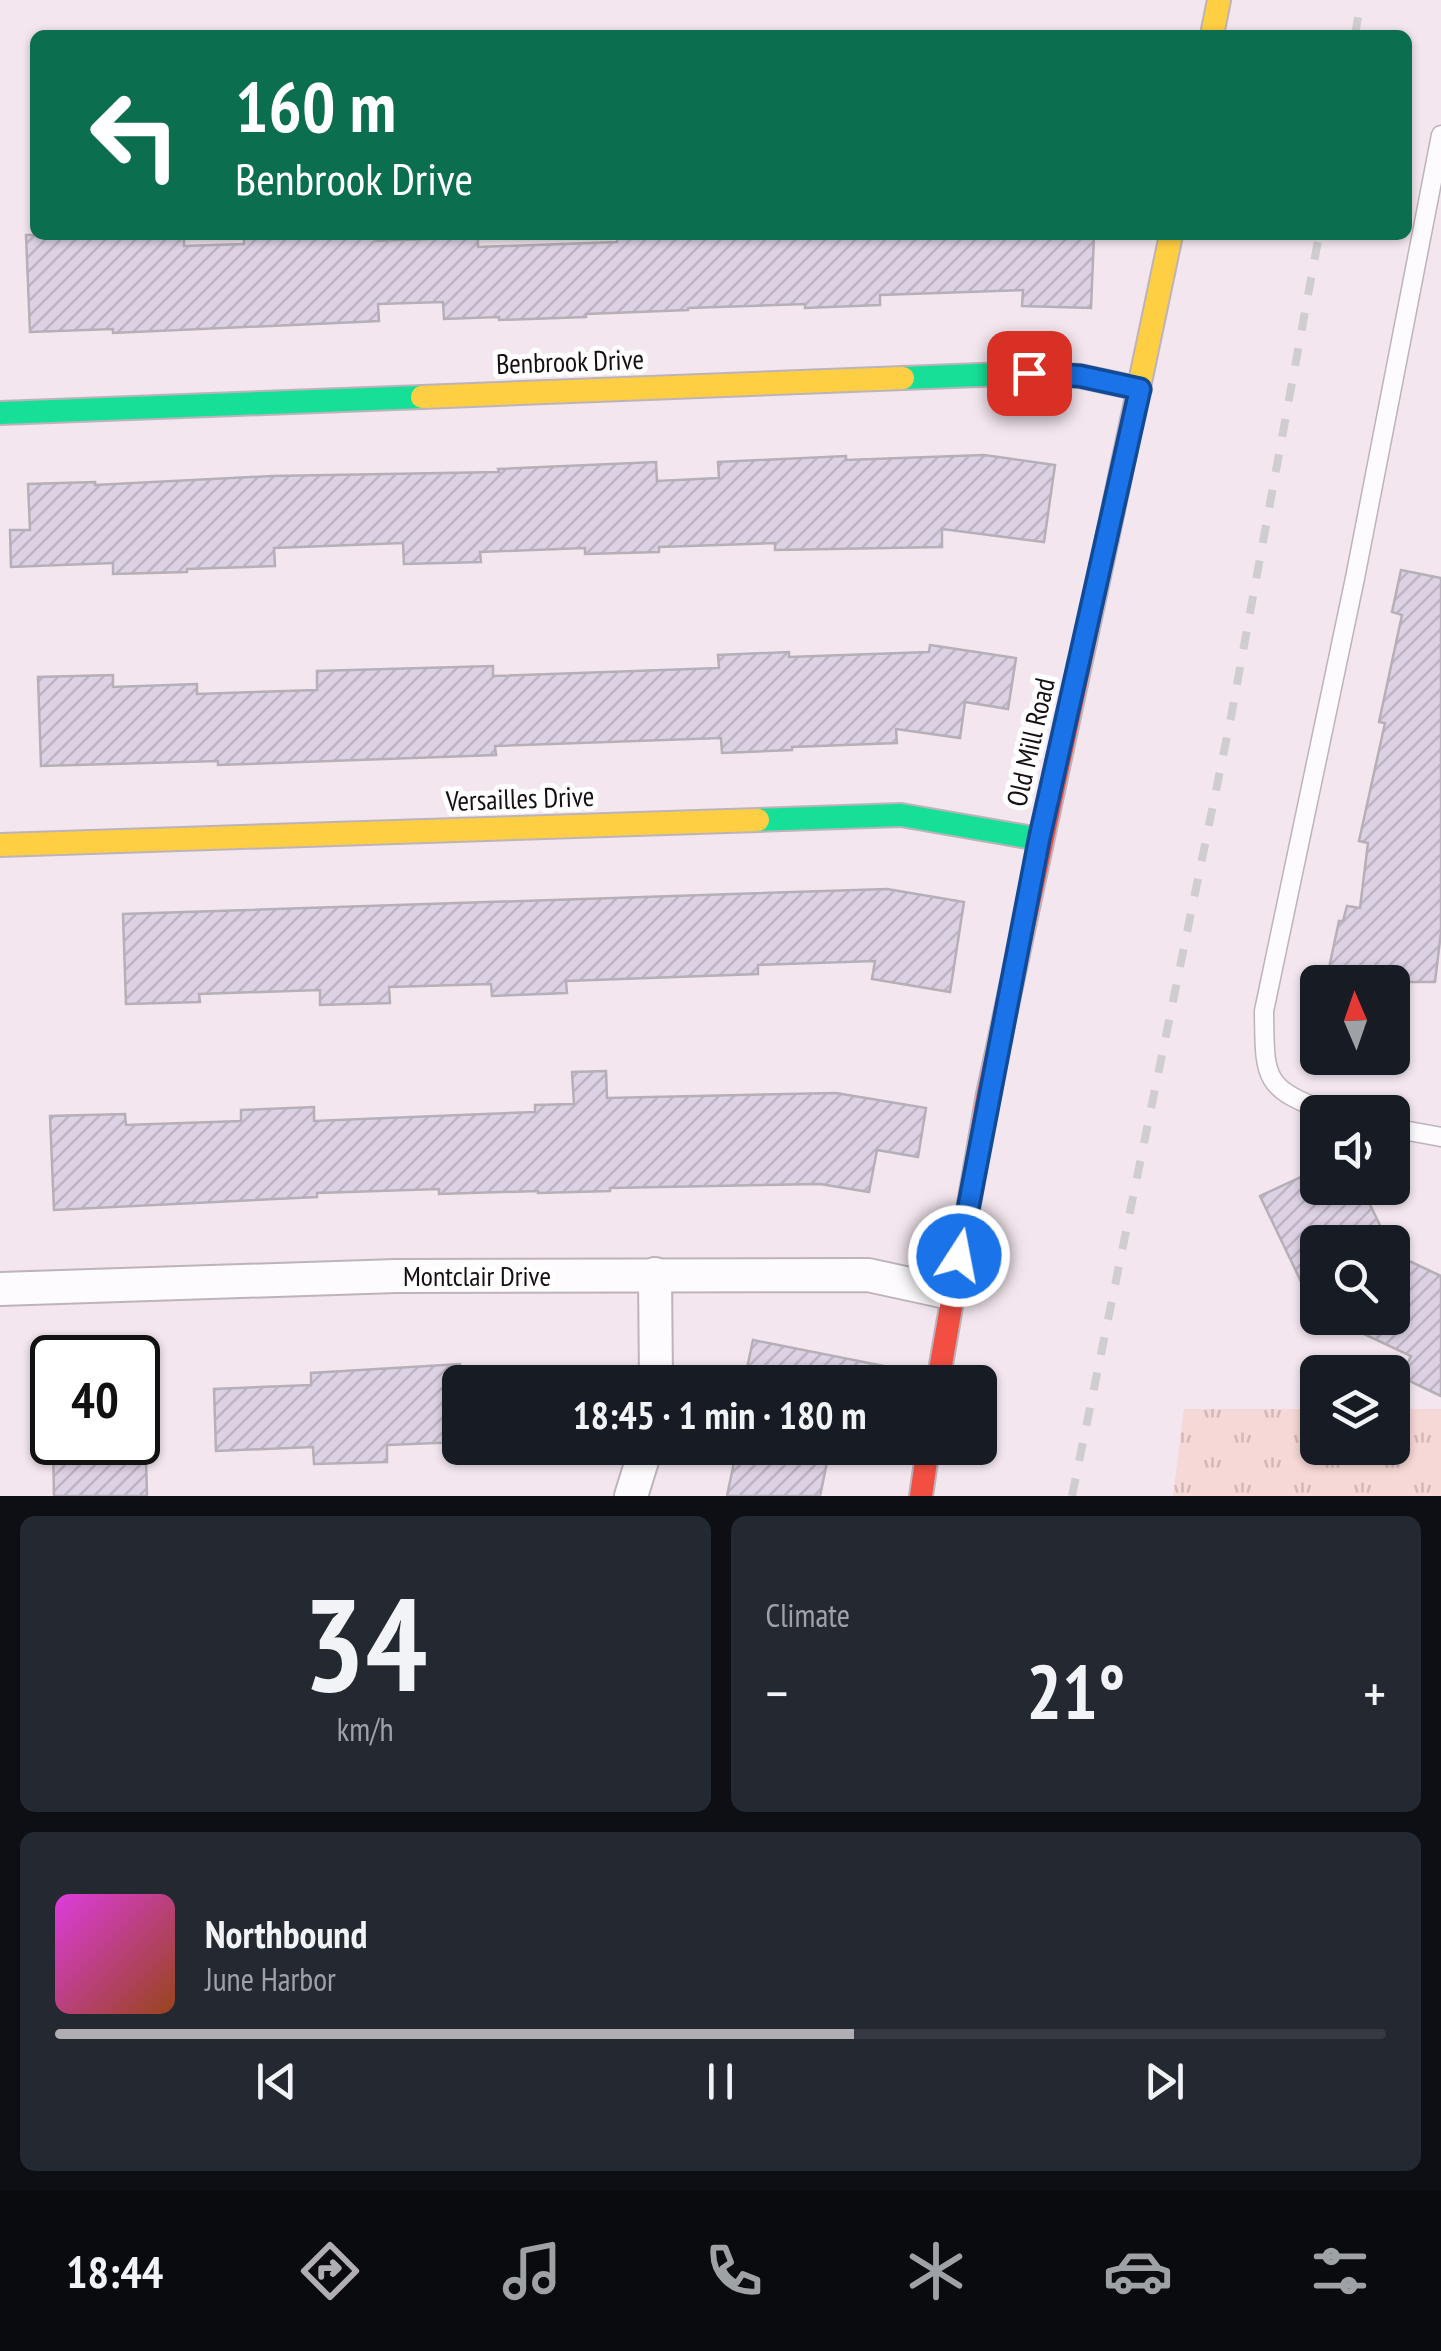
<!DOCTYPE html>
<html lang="en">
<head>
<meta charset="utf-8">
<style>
	:root { --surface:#171b24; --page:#242831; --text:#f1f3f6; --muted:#9ea1a6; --line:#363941; --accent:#b1aeb3 }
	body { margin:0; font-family:"PT Sans Narrow",sans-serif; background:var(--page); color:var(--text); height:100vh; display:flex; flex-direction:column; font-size:38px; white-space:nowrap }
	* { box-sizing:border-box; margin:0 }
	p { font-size:32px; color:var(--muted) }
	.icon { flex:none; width:55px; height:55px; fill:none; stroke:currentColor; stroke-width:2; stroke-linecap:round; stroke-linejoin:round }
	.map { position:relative; height:1496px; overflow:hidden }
	.panel { display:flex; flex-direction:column; gap:20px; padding:20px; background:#0d0f14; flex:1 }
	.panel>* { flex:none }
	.banner { position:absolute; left:30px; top:30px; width:1382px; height:210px; border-radius:15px; box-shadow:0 2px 8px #0004; background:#0b6e4f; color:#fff; overflow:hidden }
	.needle { width:65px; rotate:358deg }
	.fabs { position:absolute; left:1300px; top:965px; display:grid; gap:20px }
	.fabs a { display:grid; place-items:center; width:110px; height:110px; border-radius:15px; background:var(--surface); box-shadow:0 2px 8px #0004; font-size:50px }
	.speed { position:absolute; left:30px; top:1335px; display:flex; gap:20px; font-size:50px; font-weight:700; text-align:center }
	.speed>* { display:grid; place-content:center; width:130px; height:130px; border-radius:50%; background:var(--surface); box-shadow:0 2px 8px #0004; line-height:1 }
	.speed .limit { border:5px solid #111; border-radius:15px; background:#fff; color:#111 }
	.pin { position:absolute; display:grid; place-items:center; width:85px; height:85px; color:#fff; margin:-42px; border-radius:20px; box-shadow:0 5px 15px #0006 }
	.me { position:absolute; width:110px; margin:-55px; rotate:11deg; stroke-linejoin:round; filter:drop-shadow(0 0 8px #0008) }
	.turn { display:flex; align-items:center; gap:35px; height:210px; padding:0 40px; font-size:45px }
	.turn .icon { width:130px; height:130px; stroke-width:2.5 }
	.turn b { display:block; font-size:70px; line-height:85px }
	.big { font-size:75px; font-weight:800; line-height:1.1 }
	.panel .tile { flex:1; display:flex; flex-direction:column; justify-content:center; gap:15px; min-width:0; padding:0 35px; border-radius:15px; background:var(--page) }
	.panel .dial { align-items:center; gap:0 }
	.dial b { font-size:130px; line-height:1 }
	.song { display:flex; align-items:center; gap:30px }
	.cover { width:120px; height:120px; border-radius:15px; background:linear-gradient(135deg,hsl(300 70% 55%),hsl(20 70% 35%)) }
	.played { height:10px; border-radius:5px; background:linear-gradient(90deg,var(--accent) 60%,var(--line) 60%) }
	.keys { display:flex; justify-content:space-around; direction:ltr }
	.heat { display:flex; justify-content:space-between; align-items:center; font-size:55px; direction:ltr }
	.panel .tiles { flex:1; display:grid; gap:20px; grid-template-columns:1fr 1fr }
	.tile:last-child { grid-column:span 2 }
	.trip { position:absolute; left:442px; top:1365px; width:555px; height:100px; border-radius:15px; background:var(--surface); box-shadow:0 2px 8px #0004; font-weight:800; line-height:100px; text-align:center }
	.tabs { display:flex; height:160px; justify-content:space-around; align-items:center; background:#090b0e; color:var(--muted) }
	.tabs .icon { width:70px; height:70px }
	.tabs .active { color:var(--accent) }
	.tabs b { font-size:45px; color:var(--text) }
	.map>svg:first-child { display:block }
	.grass { fill:url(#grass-tufts) }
	.building { fill:url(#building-hatch); stroke:#b6afb7; stroke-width:2.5 }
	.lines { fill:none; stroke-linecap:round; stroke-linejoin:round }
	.lane-casing { stroke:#bdb3ba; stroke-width:21 }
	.street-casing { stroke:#bdb3ba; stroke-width:36 }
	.fast-casing { stroke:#bdb3ba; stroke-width:26 }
	.slow-casing { stroke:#bdb3ba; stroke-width:26 }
	.jam-casing { stroke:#bdb3ba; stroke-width:26 }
	.lane { stroke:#fdfbfd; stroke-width:18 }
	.street { stroke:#fdfbfd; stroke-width:32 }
	.fast { stroke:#16e098; stroke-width:22 }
	.slow { stroke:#ffcf43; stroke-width:22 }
	.jam { stroke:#f24e42; stroke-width:22 }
	.rail { stroke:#d0cdd0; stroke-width:8; stroke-dasharray:18 18; stroke-linecap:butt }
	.route-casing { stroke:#114b97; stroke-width:25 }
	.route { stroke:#1a73e8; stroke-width:18 }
	.labels { text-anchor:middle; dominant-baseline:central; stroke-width:10; stroke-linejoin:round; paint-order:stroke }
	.street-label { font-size:28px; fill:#160f14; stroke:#fff }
</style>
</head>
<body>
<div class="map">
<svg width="1441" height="1496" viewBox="0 0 1441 1496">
	<defs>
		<pattern id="grass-tufts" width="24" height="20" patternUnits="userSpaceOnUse" patternTransform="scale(2.5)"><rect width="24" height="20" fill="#f6d8d6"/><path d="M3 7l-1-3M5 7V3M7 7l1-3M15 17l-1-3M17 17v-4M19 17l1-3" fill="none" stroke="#d2b8b7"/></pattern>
		<pattern id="building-hatch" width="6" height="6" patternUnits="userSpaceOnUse" patternTransform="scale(2.5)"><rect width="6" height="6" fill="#ddd2e4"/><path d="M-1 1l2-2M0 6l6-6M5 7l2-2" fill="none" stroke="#bdb3c3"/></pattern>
	</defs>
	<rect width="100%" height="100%" fill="#f3e6ef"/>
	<path class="grass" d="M1184,1409H1317L1318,1448H1392L1393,1409H1441V1496H1173Z"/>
	<g class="building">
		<path d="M26,235H95V238L184,235V246L244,244V235H376V241L478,237V247L617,242V235H1094L1091,308L1022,306L1023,290L880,295V305L805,308V304L688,308V310L586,314V317L499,320V317L444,319L443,302L378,304L379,321L113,333V329L30,332Z"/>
		<path d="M984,455L1055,465L1044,542L942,529V547L775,550V543L659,547V552L585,554V548L480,552L481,562L404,564L403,543L274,548L275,566L187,569V572L113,574V563L11,567L10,530H30L28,484L95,482V485L272,476L499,472L498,469L656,462L657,481L719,478L718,462L846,456V460Z"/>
		<path d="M1401,570L1441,578V932L1435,982H1326L1339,921H1343L1347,906L1360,908L1368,843L1359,841L1385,723L1379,722L1402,615L1392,612Z"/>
		<path d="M930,645L1016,658L1008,709L965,702L960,738L896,729L897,743L792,747V750L722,753L721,738L495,746L496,755L218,765V761L41,766L38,677L113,675V687L197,684V694L317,690V671L493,666V676L719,668L718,655L789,652V657L929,652Z"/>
		<path d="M887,889L964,902L950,992L872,979L875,961L758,965V974L566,981L567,993L492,996L491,984L389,987L390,1003L320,1005V990L199,994L200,1002L126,1004L123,914Z"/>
		<path d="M606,1071L607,1098L836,1093L926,1108L918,1157L877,1150L869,1192L820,1184L610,1188V1191L538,1193V1191L439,1194V1189L317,1193V1197L54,1210L50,1116L125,1114L126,1125L241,1121V1110L314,1107V1121L535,1112V1105L574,1104L572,1072Z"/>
		<path d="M1318,1169V1188H1362L1388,1242H1318V1317L1260,1196Z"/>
		<path d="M1407,1260L1441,1276V1396L1401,1377L1411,1356L1330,1318H1392V1289Z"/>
		<path d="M753,1340L894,1368L892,1382H744Z"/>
		<path d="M460,1364V1442L387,1445V1462L314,1464L313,1447L216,1451L214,1389L311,1385V1373Z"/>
		<path d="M53,1442H136V1460H146L147,1496H54Z"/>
		<path d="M737,1448H830L820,1496H727Z"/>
	</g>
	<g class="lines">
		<g class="lane-casing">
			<g id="lane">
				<path d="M1328,1112C1262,1088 1265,1078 1264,1011L1355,578L1441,135"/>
				<path d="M1392,1128L1441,1137"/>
			</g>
		</g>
		<g class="street-casing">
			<g id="street">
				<path d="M655,1274L656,1382"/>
				<path d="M0,1289L396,1276L868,1275L951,1293"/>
				<path d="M631,1496L646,1448"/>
			</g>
		</g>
		<g class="fast-casing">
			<g id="fast">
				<path d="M903,378L1029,373L1080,376L1140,389"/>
				<path d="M0,413L422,397"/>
				<path d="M758,820L901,815L1039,839"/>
			</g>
		</g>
		<g class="slow-casing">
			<g id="slow">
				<path d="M1212,35L1219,0"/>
				<path d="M422,397L903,378"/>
				<path d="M1107,539L1171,235"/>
				<path d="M0,845L758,820"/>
			</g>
		</g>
		<g class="jam-casing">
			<g id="jam">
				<path d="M938,1382L988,1094L1107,539"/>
				<path d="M921,1496L928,1448"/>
			</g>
		</g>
		<use href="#lane" class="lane"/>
		<use href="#street" class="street"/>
		<use href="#fast" class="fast"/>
		<use href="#slow" class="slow"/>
		<use href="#jam" class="jam"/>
		<g class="rail">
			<path d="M1355,35L1361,0"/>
			<path d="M1072,1496L1231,717L1319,235"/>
		</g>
	</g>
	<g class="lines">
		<g class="route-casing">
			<path id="route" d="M959,1256L1039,840L1140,389L1080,376L1029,373"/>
		</g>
		<use href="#route" class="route"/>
	</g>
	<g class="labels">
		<g class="street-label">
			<text transform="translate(570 361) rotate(-2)">Benbrook Drive</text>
			<text transform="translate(1030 742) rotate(-77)">Old Mill Road</text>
			<text transform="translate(520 798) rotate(-2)">Versailles Drive</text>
			<text x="477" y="1275">Montclair Drive</text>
		</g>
	</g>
</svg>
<div class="fabs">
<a><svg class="needle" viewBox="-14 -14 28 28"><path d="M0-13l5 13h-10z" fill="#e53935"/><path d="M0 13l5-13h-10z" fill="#9ea1a6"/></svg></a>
<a><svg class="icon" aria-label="sound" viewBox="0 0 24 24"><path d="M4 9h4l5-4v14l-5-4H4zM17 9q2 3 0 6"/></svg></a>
<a><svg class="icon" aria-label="search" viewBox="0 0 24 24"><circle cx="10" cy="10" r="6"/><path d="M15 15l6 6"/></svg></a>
<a><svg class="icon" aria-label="layers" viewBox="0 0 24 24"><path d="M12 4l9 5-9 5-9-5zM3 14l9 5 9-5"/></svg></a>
</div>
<div class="speed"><div class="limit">40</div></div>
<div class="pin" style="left:1029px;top:373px;background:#d93025"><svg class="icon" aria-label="arrive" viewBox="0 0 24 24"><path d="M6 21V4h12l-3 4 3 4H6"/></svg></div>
<svg class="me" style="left:959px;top:1256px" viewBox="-20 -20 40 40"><circle r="17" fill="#1a73e8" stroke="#fff" stroke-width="3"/><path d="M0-11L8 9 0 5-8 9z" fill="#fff"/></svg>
<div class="trip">18:45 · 1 min · 180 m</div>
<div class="banner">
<div class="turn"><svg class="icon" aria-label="left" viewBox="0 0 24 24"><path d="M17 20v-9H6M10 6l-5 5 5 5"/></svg><div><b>160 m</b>Benbrook Drive</div></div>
</div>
</div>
<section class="panel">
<div class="tiles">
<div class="tile dial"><b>34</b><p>km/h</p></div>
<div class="tile"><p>Climate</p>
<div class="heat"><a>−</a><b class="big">21°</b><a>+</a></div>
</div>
<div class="tile">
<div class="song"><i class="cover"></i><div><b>Northbound</b><p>June Harbor</p></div></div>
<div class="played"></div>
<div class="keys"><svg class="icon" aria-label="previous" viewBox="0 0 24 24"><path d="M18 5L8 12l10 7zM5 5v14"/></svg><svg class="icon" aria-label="pause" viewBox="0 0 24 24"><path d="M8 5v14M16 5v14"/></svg><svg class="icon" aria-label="next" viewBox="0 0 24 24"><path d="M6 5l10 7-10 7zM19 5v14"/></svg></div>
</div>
</div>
</section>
<nav class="tabs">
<b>18:44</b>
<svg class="icon active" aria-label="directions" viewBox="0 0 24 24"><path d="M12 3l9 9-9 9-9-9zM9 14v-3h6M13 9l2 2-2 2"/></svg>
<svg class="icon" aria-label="music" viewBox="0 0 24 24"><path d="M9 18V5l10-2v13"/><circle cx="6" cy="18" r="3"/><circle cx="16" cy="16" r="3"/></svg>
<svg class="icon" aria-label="phone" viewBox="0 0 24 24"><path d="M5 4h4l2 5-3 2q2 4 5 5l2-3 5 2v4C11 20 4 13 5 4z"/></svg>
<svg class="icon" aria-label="climate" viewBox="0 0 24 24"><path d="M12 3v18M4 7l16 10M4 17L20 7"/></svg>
<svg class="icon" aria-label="car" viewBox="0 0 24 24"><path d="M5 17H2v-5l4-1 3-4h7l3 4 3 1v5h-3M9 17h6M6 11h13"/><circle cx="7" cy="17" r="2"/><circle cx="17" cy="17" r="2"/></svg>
<svg class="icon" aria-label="filters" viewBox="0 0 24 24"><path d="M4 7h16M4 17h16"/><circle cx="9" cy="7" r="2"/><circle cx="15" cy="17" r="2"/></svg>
</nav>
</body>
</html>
